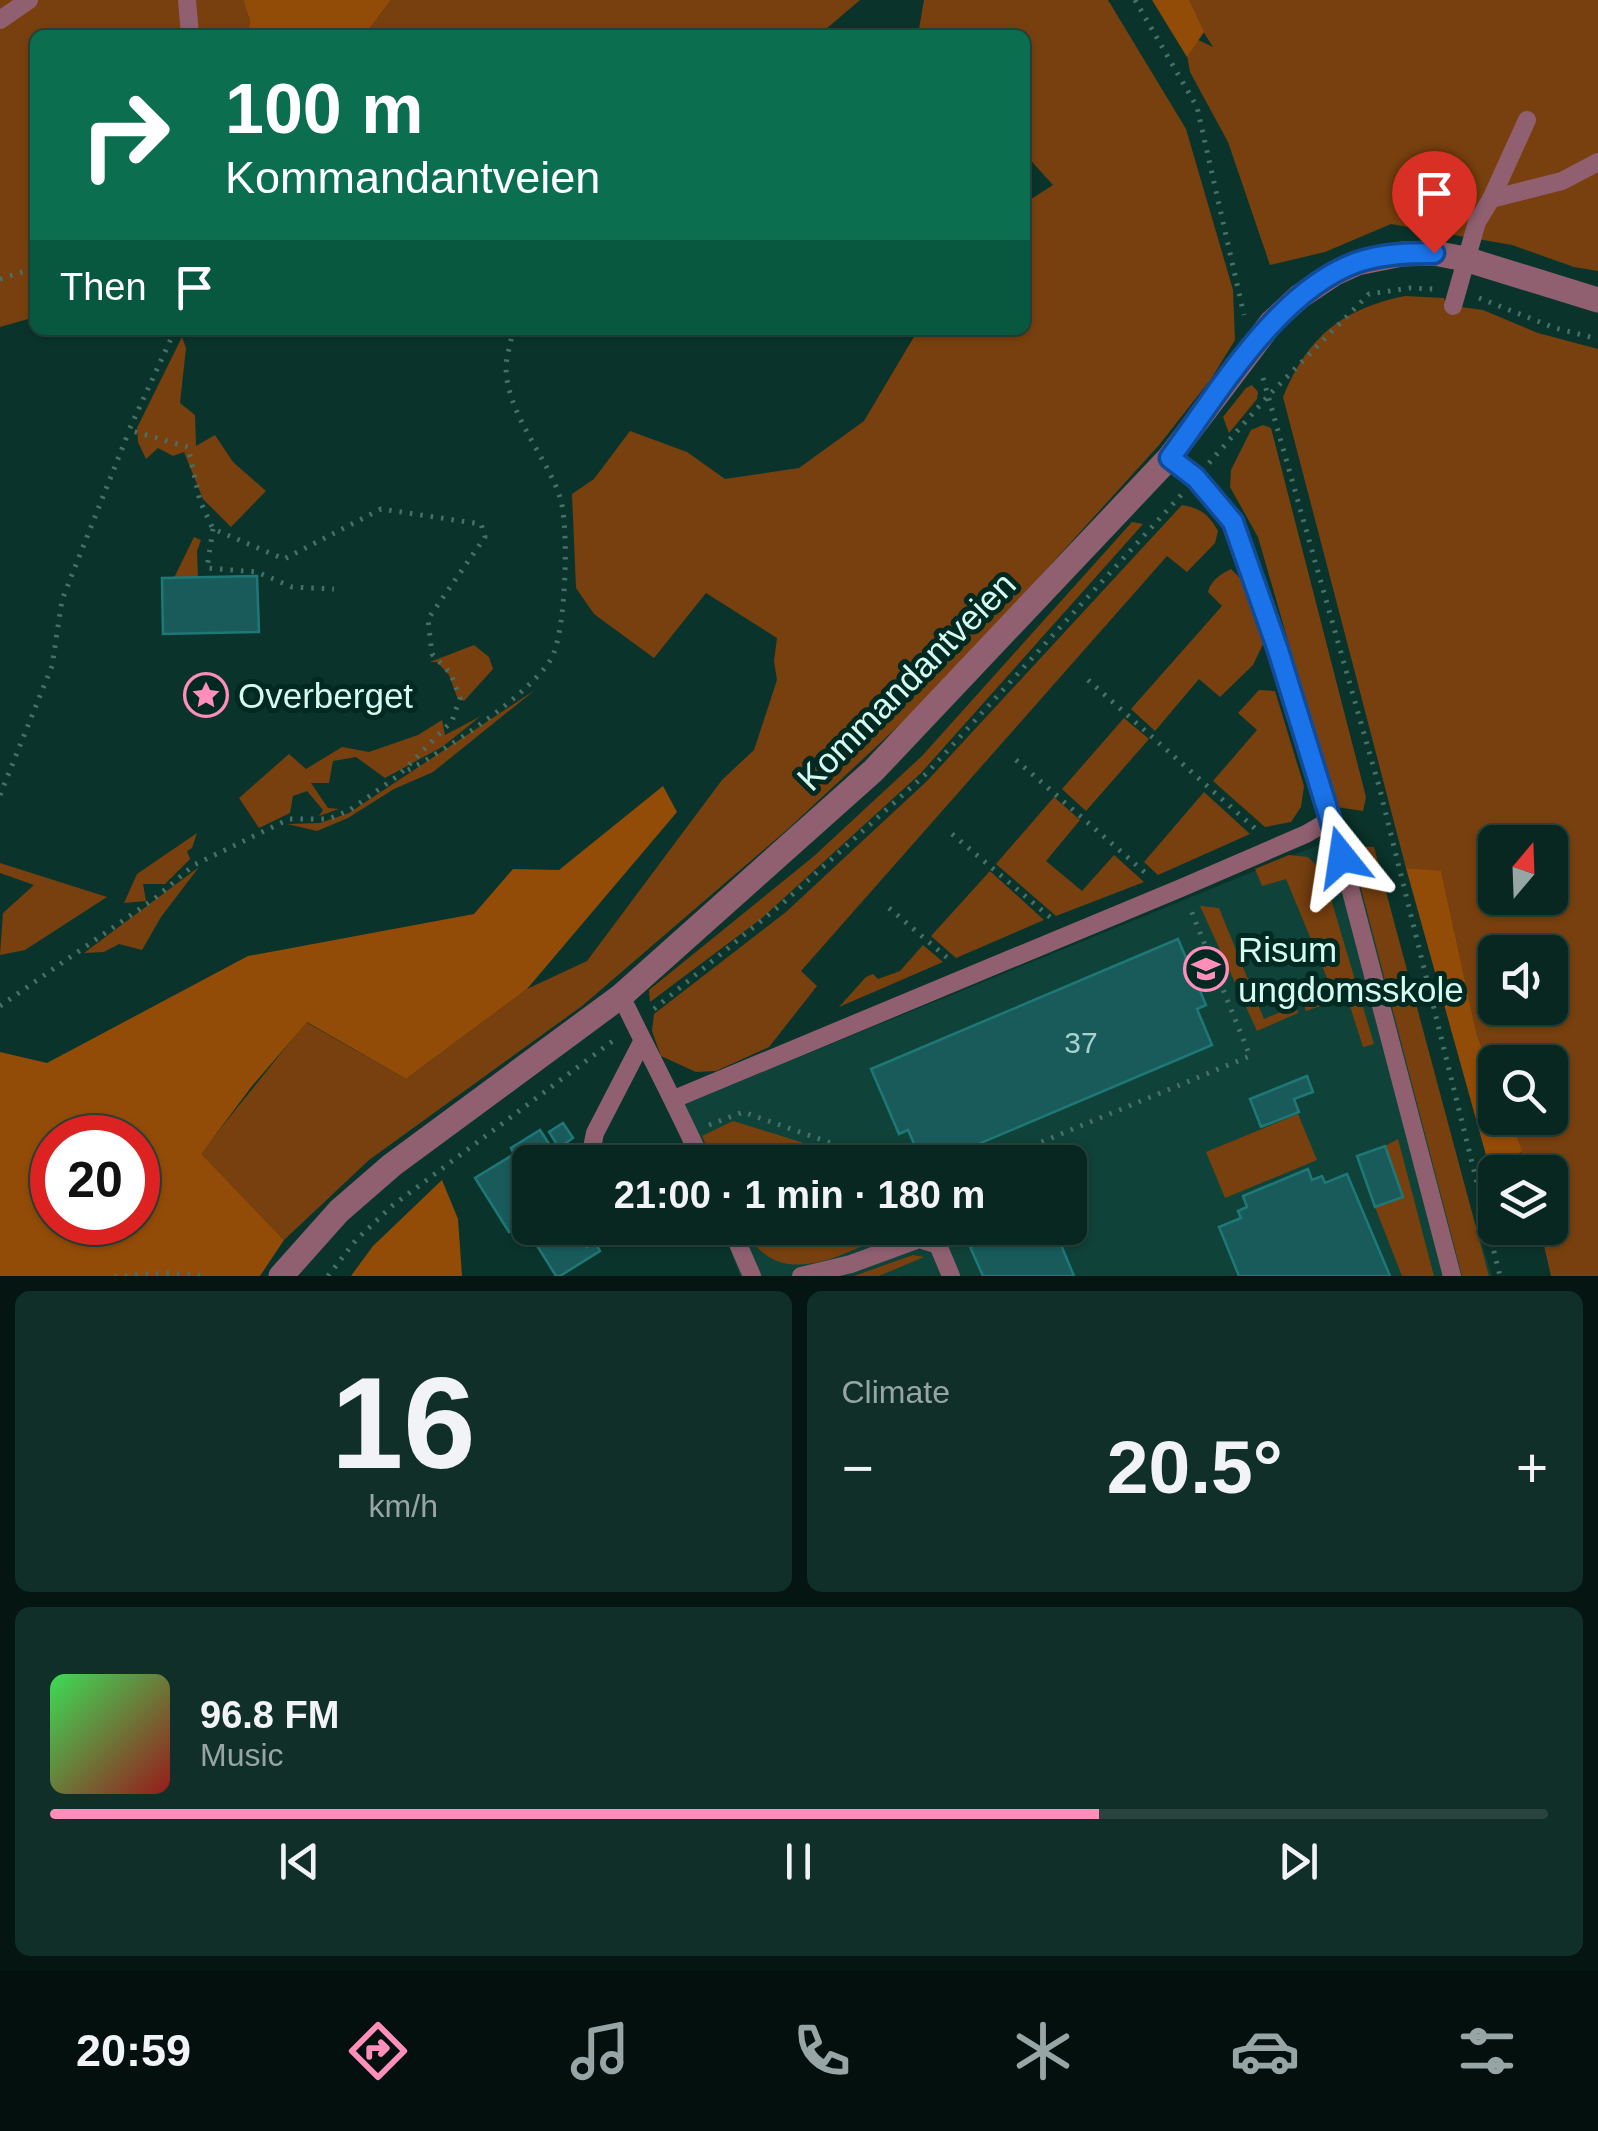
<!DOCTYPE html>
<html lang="en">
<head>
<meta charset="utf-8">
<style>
	:root { --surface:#082720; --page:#112f29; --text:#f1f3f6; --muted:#98a5a5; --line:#29443e; --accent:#ff8eba }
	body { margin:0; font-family:Arial,sans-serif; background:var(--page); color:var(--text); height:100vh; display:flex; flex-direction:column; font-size:38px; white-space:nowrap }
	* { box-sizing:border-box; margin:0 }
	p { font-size:32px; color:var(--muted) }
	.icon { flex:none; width:55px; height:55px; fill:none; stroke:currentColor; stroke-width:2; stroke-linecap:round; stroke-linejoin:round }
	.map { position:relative; height:1276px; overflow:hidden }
	.side { display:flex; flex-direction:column; gap:15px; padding:15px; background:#041512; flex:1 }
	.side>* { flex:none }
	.guide { position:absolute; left:30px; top:30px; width:1000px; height:305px; border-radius:15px; box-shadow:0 2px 8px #0004,0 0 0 2px var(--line); background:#0b6e4f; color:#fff; overflow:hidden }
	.needle { width:65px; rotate:19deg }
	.fabs { position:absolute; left:1478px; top:825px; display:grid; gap:20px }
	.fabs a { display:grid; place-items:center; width:90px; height:90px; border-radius:15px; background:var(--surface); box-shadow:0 2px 8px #0004,0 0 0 2px var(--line); font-size:50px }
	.speed { position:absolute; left:30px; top:1115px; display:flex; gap:20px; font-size:50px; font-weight:700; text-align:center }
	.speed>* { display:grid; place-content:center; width:130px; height:130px; border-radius:50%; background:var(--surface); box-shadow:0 2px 8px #0004,0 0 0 2px var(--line); line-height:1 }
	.speed .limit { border:15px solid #d22; background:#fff; color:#111 }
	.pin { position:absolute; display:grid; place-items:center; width:85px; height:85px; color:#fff; margin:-102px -42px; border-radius:50% 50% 50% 0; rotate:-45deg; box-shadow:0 0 10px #0007 }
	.pin .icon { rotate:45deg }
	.me { position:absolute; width:110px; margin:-55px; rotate:345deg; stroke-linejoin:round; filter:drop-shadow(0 0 8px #0008) }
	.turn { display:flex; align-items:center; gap:35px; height:210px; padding:0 30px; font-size:45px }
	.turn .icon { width:130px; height:130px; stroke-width:2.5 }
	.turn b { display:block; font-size:70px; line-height:85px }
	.then { display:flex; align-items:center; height:95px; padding:0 30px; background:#0003; gap:20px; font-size:38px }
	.big { font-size:75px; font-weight:700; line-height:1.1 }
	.side .tile { flex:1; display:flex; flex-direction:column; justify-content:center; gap:15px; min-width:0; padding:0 35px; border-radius:15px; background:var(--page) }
	.side .dial { align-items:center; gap:0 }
	.dial b { font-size:130px; line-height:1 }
	.song { display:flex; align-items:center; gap:30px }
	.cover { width:120px; height:120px; border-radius:15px; background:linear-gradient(135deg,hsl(130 70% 55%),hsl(0 70% 35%)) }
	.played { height:10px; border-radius:5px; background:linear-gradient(90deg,var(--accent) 70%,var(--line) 70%) }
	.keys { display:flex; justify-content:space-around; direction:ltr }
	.heat { display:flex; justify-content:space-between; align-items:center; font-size:55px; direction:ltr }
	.side .tiles { flex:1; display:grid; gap:15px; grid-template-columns:1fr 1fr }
	.tile:last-child { grid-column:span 2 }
	.trip { position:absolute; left:512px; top:1145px; width:575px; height:100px; border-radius:15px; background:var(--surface); box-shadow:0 2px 8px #0004,0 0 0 2px var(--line); font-weight:700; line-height:100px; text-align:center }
	.dock { display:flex; height:160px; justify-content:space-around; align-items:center; background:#03100d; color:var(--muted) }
	.dock .icon { width:70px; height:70px }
	.dock .active { color:var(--accent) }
	.dock b { font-size:45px; color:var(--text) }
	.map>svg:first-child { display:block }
	.built { fill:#0f4238 }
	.green { fill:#78400e; fill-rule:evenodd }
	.forest { fill:#934c07; fill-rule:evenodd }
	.building { fill:#195b5b; stroke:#1f7878; stroke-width:2.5 }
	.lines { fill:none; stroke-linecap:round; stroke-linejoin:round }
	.path { stroke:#477066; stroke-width:5; stroke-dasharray:2.5 8; stroke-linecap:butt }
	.service { stroke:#906071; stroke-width:18 }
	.minor { stroke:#906071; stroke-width:25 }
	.route-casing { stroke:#114b97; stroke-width:25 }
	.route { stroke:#1a73e8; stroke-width:18 }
	.labels { text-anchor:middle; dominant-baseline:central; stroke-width:10; stroke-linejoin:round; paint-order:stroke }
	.number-label { font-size:30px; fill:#a7d3cb }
	.street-label { font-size:35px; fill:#d6fbf0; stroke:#002a21 }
	.poi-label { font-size:35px; fill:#d6fbf0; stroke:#002a21; text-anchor:start }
</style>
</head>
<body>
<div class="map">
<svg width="1598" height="1276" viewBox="0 0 1598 1276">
	<rect width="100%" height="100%" fill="#0a342b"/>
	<path class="built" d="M1353,831L1492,1276H740L722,1228H1070V1162H698L677,1107Z"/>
	<g class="green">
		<path d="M0,0H243L250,21L247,35H35V317L0,327Z"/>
		<path d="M391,0H860L819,35H365Z"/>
		<path d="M924,0H1108L1186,129L1233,290L1235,340L1211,379L1159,445L938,689L789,828L582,1006L369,1160L284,1240L200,1154L306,1022L406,1079L527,989L587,961L722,780L754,750L777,680L774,661L777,638L706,593L654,658L594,614L576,588L572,494L594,479L630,431L687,452L725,479L799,468L864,421L918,330H1025V203L1053,185L1025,154V35H918Z"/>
		<path d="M1183,0H1598V271L1574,267L1512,245L1391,224L1325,252L1270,265L1228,142L1190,72L1183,33L1213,47Z"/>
		<path d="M1405,296L1444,298L1446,305L1483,310L1538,333L1598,349V1276H1551L1540,1228H1550V1172H1527L1509,1118H1550V1062H1495V1081L1477,1035L1441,872L1406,868L1283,397C1308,336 1342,309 1405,296ZM1495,842H1550V898H1495ZM1495,952H1550V1008H1495Z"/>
		<path d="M182,337L186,348L180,403L195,415L196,446L215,435L233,462L266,491L231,527L203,499L184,452L173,456L158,448L146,459L138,442L137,428Z"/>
		<path d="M1252,385L1258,392L1257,399L1229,433L1223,417L1246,388Z"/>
		<path d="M1263,425L1271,428L1366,797L1363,811L1336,807L1258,537L1230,487L1231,470L1251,430Z"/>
		<path d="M1182,505C1201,508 1209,515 1218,531L1215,543L1187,572L1167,556L801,971L817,986L769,1047L716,1071L696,1072L661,1056L652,1031L654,1014L786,912L927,781Z"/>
		<path d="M1132,522L1143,524L921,773L762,918L650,1002L649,990L813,857L922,756Z"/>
		<path d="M194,537L201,540L197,551L198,577L174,578Z"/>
		<path d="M1231,569L1245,583L1263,644L1253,665L1220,697L1199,679L1155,731L1131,709L1222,606L1208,592C1211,580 1221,574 1231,569Z"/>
		<path d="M474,645L489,657L493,669L464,701L457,697L449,675L437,662H430Z"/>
		<path d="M535,690L433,772L394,789L348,818L317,831L287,824L320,823L349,813Z"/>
		<path d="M1259,690L1275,691L1304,786L1301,807L1291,822L1265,827L1213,781L1257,730L1238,713Z"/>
		<path d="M481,716L442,747L385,778L356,757L333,761L329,783H311L328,808L339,809L319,816L323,810L307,791L293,796L290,813L259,828L239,798L289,754L306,769L342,747L369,752L418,735L442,720L445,735Z"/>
		<path d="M1124,718L1149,739L1086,811L1062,789Z"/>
		<path d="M1204,792L1250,834L1158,875L1144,862Z"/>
		<path d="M1054,797L1080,820L1046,861L1082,891L1114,855L1144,882L1056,916L996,864Z"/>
		<path d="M197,833L192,848L187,851L190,859L165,884H143L146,901L124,903L137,874Z"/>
		<path d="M1350,846L1374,847L1489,1276H1462Z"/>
		<path d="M1289,855L1308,857L1323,872L1374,1044L1363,1047L1347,997L1306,1011L1303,1003L1332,990L1286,879L1262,886L1255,869Z"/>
		<path d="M0,863L107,897L25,950L0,955L3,913L34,885L0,873Z"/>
		<path d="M199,867L161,917L142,950L119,944L104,952L84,953Z"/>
		<path d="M990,871L1044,920L956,958L931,936Z"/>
		<path d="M1200,906L1219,908L1264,1019L1296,1005L1298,1013L1257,1031Z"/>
		<path d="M923,945L943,962L839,1007L866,977L873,974L878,979L900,971Z"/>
		<path d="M1298,1114L1317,1160L1225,1198L1206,1152Z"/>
		<path d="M733,1121L804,1143L813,1162H714L702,1136Z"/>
		<path d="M1398,1139L1434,1276H1402L1375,1207L1403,1197L1385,1146Z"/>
		<path d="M744,1228H840L845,1238L874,1228H893L894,1231C883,1240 865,1245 851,1251C809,1269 768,1276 744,1228Z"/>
		<path d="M913,1255L924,1257L879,1276H854Z"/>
	</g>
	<g class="forest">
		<path d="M243,0H391L365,35H247L250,21Z"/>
		<path d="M1152,0H1189L1204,32L1187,57Z"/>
		<path d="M663,786L677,812L527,989L406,1079L307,1022L252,1086L201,1154L284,1240L260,1276H0V1052L47,1063L248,956L474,914L513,869L559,870ZM52,1138H138V1222H52Z"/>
		<path d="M1406,868L1441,871L1477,1035L1495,1081V1118H1509L1522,1151L1491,1173Z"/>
		<path d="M442,1180L458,1219L462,1276H351L373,1246Z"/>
	</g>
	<g class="building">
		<path d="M257,576L259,632L163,634L162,578Z"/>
		<path d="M1178,939L1206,1005L1197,1009L1212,1045L936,1162H922L908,1130L899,1134L871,1069Z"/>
		<path d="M1307,1076L1313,1092L1294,1099L1299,1112L1261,1127L1250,1099Z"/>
		<path d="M563,1123L573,1138L559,1148L549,1132Z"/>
		<path d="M540,1130L561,1162H530V1228H579L576,1229L587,1247L595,1242L600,1251L560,1276H556L523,1223L509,1232L475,1178L514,1154L511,1148Z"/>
		<path d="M1385,1146L1403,1197L1375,1207L1357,1156Z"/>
		<path d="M1308,1169L1312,1180L1322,1176L1325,1183L1347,1174L1390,1276H1239L1219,1227L1241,1218L1238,1211L1247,1207L1243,1196Z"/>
		<path d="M1016,1228H1054L1074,1276H983L970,1247Z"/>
	</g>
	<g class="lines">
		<g class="path">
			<path d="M1135,0L1197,107L1244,315"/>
			<path d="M0,279L35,268"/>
			<path d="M1479,298L1555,328L1598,339"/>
			<path d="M1263,378L1380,790L1500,1276"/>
			<path d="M1209,463L1269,395L1369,294L1410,288L1434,289"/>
			<path d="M213,529L207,568L257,572L292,587L334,589"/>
			<path d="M1088,680L1259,832"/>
			<path d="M1016,760L1149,876"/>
			<path d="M408,770C445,751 530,694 551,659C566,633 569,532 561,501C550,460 507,416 506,368C506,355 512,343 512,330"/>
			<path d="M0,795L52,666L62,600L129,431"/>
			<path d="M952,834L1051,918"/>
			<path d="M889,908L951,961"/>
			<path d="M0,1006L154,899L194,865L289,819H329L350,810L399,775L452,721L460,698L451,674L432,654L428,619L485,537L481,524L381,509L284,559L213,529L200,501L188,447L129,430L175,330"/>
			<path d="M654,1009L783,903L927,773L1182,494"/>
			<path d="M709,1125L743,1112L885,1162"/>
			<path d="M993,1162L1250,1056L1190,908"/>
			<path d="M114,1276L168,1273L206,1276"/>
			<path d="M328,1276L356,1240L392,1206L618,1037"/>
		</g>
		<g class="service">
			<path d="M187,0L190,35"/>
			<path d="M0,20L29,0"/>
			<path d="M1491,199L1527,120"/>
			<path d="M1453,306L1477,222L1491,199L1562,181L1598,162"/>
			<path d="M1169,458C1202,483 1228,510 1243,548L1332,819L1452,1276"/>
			<path d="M621,996C648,1052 677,1106 702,1162"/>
			<path d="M674,1099L1181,888L1306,834L1332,819"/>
			<path d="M589,1162L595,1133L642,1042"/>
			<path d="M731,1228L752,1276"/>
			<path d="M801,1276L851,1264L919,1239L938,1245L951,1276"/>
		</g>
		<path class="minor" d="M281,1276L339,1211L392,1165L621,996L873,771L1169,458L1271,323L1299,297L1335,273L1357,263L1402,254L1434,253L1465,259L1598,300"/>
	</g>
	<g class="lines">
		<g class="route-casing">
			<path id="route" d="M1342,857L1278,650L1233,522L1196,478L1170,458C1219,392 1278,290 1358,262C1382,254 1408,253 1434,253"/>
		</g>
		<use href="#route" class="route"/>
	</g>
	<defs>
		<g id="sight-ring" transform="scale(2.25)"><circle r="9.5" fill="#002a21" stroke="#ff8eba" stroke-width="1.5"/><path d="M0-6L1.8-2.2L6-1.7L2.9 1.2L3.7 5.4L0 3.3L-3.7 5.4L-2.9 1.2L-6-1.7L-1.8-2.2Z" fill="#ff8eba"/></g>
		<g id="school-ring" transform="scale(2.25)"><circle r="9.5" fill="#002a21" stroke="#ff8eba" stroke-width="1.5"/><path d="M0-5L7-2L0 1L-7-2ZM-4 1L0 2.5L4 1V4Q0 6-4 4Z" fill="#ff8eba"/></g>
	</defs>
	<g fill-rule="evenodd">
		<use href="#sight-ring" x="206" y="695"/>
		<use href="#school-ring" x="1206" y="969"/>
	</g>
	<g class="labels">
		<g class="number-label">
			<text x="1081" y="1042">37</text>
		</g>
		<g class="street-label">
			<text transform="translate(906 681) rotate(-45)">Kommandantveien</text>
		</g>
		<g class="poi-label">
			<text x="238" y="695">Overberget</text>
			<text x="1238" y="949">Risum<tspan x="1238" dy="40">ungdomsskole</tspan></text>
		</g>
	</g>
</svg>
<div class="fabs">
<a><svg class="needle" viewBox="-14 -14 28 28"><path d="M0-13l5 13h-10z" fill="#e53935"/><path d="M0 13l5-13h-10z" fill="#98a5a5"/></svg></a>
<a><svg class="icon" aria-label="sound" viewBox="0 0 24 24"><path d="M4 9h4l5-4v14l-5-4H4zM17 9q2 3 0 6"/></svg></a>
<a><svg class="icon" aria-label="search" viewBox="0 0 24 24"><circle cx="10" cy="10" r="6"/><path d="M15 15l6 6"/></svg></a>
<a><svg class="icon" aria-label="layers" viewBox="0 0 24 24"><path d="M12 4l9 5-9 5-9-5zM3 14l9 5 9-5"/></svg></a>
</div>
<div class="speed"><div class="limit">20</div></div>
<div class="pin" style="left:1434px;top:253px;background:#d93025"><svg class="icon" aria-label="arrive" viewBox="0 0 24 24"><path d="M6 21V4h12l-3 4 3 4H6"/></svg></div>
<svg class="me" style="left:1342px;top:857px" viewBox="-20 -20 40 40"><path d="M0-17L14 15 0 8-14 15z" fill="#1a73e8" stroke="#fff" stroke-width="4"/></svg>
<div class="trip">21:00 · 1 min · 180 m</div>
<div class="guide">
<div class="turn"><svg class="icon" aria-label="right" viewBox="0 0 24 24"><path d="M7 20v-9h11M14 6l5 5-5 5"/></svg><div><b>100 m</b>Kommandantveien</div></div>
<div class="then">Then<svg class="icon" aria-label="arrive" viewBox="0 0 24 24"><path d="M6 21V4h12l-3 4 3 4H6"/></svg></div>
</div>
</div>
<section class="side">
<div class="tiles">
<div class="tile dial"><b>16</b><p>km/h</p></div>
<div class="tile"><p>Climate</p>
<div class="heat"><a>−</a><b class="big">20.5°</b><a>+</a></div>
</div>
<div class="tile">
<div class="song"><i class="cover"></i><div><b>96.8 FM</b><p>Music</p></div></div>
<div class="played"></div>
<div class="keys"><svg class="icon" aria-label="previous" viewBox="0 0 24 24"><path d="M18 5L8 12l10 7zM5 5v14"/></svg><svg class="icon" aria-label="pause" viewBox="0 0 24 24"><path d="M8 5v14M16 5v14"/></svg><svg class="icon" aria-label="next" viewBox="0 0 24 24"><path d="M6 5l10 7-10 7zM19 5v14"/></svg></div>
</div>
</div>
</section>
<nav class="dock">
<b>20:59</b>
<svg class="icon active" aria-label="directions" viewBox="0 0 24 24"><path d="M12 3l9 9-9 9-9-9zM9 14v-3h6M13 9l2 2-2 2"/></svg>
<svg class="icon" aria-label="music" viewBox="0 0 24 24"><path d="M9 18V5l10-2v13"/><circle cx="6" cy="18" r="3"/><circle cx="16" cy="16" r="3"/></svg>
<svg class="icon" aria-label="phone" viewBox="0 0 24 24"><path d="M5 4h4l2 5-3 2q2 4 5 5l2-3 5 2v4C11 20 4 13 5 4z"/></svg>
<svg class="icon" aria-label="climate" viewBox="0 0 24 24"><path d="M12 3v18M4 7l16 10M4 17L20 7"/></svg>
<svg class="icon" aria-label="car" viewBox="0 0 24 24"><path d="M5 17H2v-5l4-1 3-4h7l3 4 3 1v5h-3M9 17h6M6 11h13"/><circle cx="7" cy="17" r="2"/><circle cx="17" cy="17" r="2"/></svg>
<svg class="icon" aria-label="filters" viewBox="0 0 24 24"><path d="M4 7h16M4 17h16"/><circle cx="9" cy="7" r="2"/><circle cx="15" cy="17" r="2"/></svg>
</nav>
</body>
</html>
